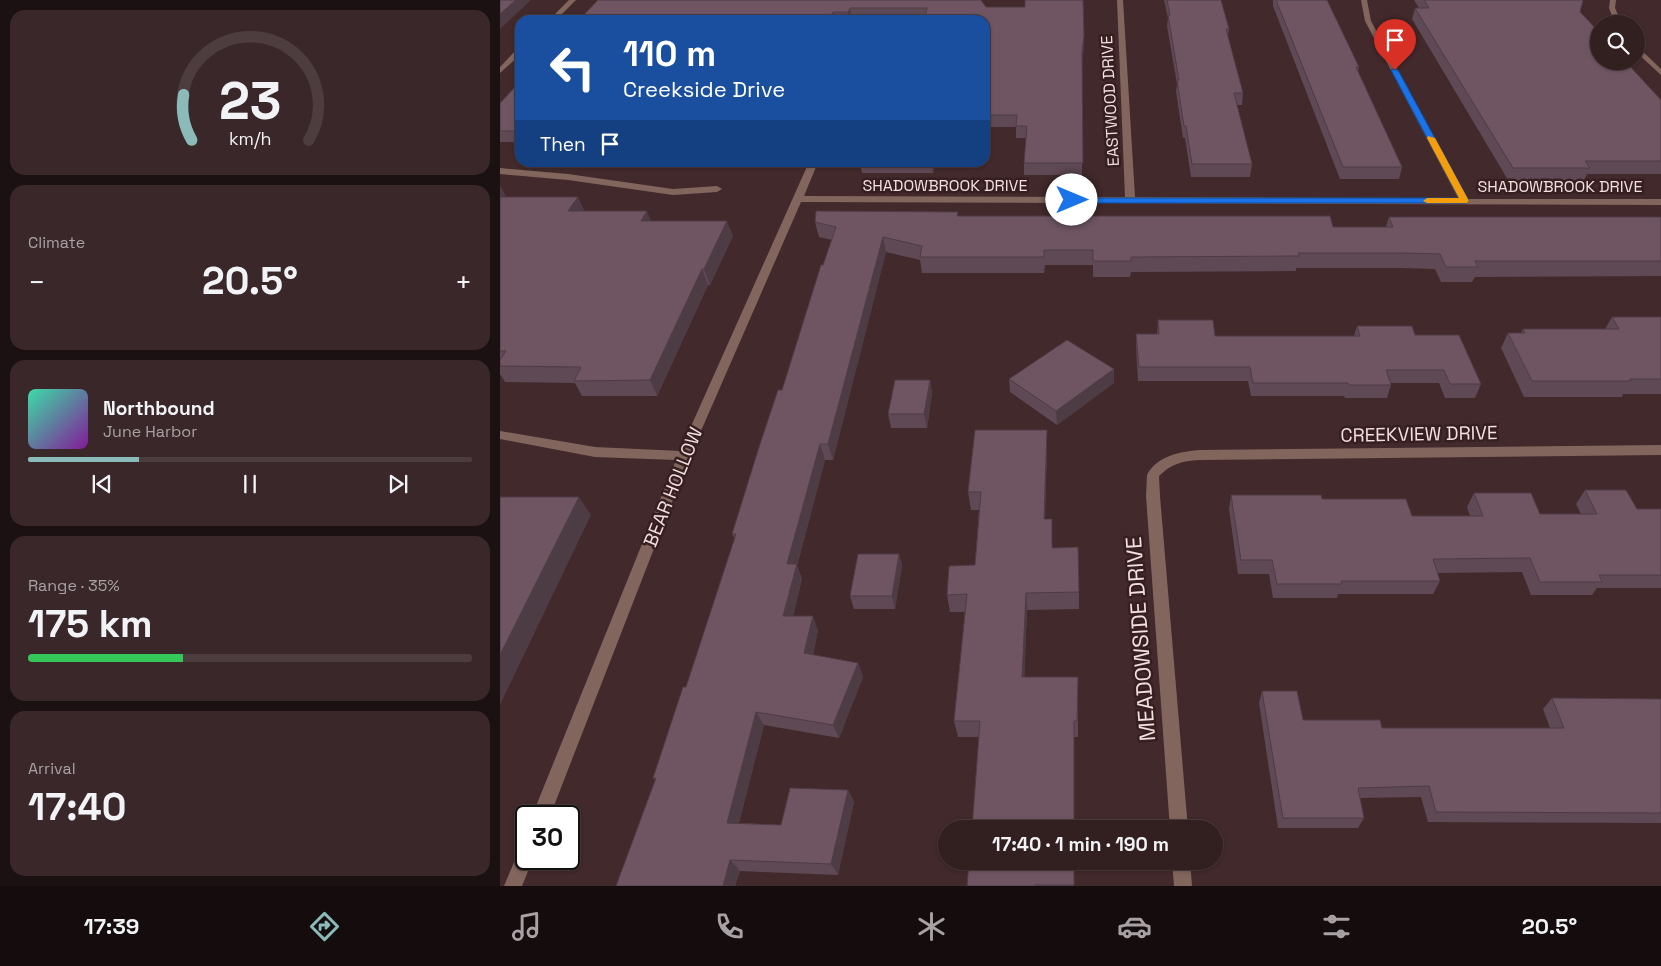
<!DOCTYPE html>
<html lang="en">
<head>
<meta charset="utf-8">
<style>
	:root { --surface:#321f20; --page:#3a2729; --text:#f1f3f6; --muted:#a8a2a5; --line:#4d3d3e; --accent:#8bbbb9 }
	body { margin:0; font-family:"Space Grotesk",sans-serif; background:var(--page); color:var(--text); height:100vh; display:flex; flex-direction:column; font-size:19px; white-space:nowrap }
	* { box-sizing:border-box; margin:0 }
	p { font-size:16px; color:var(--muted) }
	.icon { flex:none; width:28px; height:28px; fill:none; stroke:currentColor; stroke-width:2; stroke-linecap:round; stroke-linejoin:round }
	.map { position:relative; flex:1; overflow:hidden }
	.drawer { display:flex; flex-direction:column; gap:10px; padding:10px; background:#1c1112; width:500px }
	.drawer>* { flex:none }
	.top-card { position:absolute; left:15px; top:15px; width:475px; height:152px; border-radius:15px; box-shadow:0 1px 4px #0004,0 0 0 1px var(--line); background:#1a4fa0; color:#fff; overflow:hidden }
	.fabs { position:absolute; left:1090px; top:15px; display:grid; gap:10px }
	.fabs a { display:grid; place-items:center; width:55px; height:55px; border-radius:50%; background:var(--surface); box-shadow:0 1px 4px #0004,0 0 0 1px var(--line); font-size:25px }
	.speed { position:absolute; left:15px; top:805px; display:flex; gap:10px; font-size:25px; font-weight:700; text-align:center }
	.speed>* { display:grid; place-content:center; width:65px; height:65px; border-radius:50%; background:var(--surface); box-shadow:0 1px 4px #0004,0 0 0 1px var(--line); line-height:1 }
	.speed .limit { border:2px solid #111; border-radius:8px; background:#fff; color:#111 }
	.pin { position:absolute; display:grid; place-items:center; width:42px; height:42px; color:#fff; margin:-51px -21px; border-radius:50% 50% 50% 0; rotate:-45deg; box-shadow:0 0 5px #0007 }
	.pin .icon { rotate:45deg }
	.me { position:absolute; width:55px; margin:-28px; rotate:90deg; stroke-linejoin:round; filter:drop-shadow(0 0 4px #0008) }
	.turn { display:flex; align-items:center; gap:18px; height:105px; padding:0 25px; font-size:22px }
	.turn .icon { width:65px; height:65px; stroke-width:2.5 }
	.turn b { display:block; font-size:35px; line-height:42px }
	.then { display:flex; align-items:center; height:48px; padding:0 25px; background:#0003; gap:10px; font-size:19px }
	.big { font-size:38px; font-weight:800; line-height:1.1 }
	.drawer .card { flex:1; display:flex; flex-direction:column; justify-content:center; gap:8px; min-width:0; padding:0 18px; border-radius:15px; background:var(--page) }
	.drawer .dial { align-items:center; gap:0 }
	.dial svg { height:130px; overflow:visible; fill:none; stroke:var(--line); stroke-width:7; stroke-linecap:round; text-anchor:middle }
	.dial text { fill:var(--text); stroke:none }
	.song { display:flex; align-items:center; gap:15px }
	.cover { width:60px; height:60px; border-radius:8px; background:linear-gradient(135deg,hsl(160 70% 55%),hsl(290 70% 35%)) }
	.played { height:5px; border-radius:2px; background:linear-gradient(90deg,var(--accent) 25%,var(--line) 25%) }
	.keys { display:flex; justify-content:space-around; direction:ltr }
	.heat { display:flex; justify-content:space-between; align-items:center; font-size:28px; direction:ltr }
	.charge { height:8px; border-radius:4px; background:linear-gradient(90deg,#34c759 35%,var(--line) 0) }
	.trip { position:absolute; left:438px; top:820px; width:285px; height:50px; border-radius:25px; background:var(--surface); box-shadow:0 1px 4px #0004,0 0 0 1px var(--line); font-weight:800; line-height:50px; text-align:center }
	.menu { display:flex; height:80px; justify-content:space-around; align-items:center; background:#140c0d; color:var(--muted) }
	.menu .icon { width:35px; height:35px }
	.menu .selected { color:var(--accent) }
	.menu b { font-size:22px; color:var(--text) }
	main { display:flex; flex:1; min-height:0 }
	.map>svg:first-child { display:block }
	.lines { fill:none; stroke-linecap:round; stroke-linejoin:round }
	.street { fill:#82665d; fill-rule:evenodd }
	.wall { fill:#5f4954 }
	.shaded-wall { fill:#4e3c45 }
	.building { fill:#6f5562; stroke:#4e3c45 }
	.route { fill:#1a73e8; stroke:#114b97 }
	.slow { fill:#f59e0b }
	.labels { text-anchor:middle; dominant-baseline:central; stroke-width:5; stroke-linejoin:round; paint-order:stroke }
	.far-street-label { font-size:16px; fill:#f2e0e1; stroke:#371f21 }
	.street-label { font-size:19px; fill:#f2e0e1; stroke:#371f21 }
	.near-street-label { font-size:22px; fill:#f2e0e1; stroke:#371f21 }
</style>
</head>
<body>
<main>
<section class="drawer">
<div class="card dial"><svg viewBox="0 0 100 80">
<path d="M14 69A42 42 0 1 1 86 69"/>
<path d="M14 69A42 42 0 0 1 9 41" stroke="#8bbbb9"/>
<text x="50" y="56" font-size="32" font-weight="700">23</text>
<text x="50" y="72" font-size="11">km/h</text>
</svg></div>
<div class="card"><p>Climate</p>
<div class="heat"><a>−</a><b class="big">20.5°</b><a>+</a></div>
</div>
<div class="card">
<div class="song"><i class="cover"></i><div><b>Northbound</b><p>June Harbor</p></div></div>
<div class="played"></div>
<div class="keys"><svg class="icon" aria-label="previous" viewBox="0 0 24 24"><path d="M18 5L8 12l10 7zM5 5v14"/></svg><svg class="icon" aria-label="pause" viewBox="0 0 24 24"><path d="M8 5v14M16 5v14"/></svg><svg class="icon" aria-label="next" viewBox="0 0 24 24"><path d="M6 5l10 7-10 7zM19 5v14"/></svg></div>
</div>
<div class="card"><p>Range · 35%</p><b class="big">175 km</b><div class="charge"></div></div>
<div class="card"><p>Arrival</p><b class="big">17:40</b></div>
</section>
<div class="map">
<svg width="1161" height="886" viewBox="0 0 1161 886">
	<rect width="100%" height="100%" fill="#42292b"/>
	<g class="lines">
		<g class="street">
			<path d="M69,0H76L56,20H49Z"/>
			<path d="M617,0H623L635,197L958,198L865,21L861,0H867L871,21L967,199H1161V205L301,202L190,456L50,816H32L176,460L95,457L0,439V431L95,447L180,451L309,162H318L304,196L625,197Z"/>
			<path d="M1110,0H1116L1115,8L1122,24H1115L1109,8Z"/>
			<path d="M1136,45L1161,69V75L1136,52Z"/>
			<path d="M17,49H20V55L0,73V67Z"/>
			<path d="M0,168L68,174L173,189L217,186L222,189L217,192L173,195L68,180L0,174Z"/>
			<path d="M1161,445V455L699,460C682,461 671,464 659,476L660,496L688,829H670L646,496L647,475C657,456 679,452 699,450Z"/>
			<path d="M26,845V859H33L22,886H4L20,848Z"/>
			<path d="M672,861H690L692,886H674Z"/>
		</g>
	</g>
	<g class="wall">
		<path d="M98,0L486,7L584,46L582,62V175H524V163L526,138H516V127H485V20L424,18H352L351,20H79Z"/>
		<path d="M664,0H721L729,29L728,36L743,93L742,105H737L752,164L750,177H691L685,138H683L676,91L677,84L667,26L668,18Z"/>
		<path d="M773,0H827L859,67L858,72L902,167L899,179H840L773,6Z"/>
		<path d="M914,0H1083L1080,12L1161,100V174H1087L1084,180H1008L912,19L915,8H919Z"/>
		<path d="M20,82V142H0V103Z"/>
		<path d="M360,162H435L433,173H362Z"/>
		<path d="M0,186L6,197L85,211L151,221L233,236L210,285H208L157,396H82L75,383L5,382L0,374Z"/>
		<path d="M459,216L833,227H886L889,217H1161V276L975,277L972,282H941L935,269L899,268H796V271L631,272L630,277H593V265H545L544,273H422L420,260L386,252L333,460H325L297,566L302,579L293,616L318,630L313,655L358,663L363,677L339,738L264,725L239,823L281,825L348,790L354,802L338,875L240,871L235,886H116L155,780L153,778L186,687L235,539L232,534L282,390L332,240L319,237L315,222Z"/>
		<path d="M1112,317H1161V394H1123L1122,397H1024L1001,348L1008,333H1021L1023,329H1105Z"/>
		<path d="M658,320L715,336H854L857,326L915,335L981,384L975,398H945L939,383H891V385L887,398H845L844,396H751L748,381H638L636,347V334H657Z"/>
		<path d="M614,369V383L557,425L510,392L509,379Z"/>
		<path d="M430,380L432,393L427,428H391L388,414Z"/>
		<path d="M547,449L545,519L553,548L579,592V609L527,610L524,677H578V737H458L454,721L465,612H450L447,595L475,565L479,510H471L468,492Z"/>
		<path d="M1085,490L1137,509H1161V588H1097L1092,595H1031L1022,572L937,573L940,581L933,594H838L837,598H773L769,574H738L729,509L731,495L822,499L912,516H970L967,507L974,493L1040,514H1081L1076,504Z"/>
		<path d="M399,554L402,566L395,609H354L350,596Z"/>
		<path d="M762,691L803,720L882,728H1050L1043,709L1052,698L1161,699V823L928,822L921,797L860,798L864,818L858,828H778L759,703Z"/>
		<path d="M574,861V886H467Z"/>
	</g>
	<g class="shaded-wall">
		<path d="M16,0H31L0,29V14Z"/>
		<path d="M350,8L352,18L351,20H350L348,12Z"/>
		<path d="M333,12L334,20H329Z"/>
		<path d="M584,35V46L582,63V52Z"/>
		<path d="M431,162H435L433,173Z"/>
		<path d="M0,186L7,198L0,207Z"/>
		<path d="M78,197L85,212L68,211Z"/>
		<path d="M147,211L153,226L141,221Z"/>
		<path d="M227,221L233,236L210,285L204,269Z"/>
		<path d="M383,237L386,252L333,460L328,444Z"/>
		<path d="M202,269L208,285L157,396L150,380Z"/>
		<path d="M614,369V383L557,425L556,411Z"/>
		<path d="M430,380L432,393L427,428L424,414Z"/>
		<path d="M547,430V449L544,537V519Z"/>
		<path d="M320,444L325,460L297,566L302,579L290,630L283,616L287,564Z"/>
		<path d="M79,497L91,515L0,705V655Z"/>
		<path d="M399,554L402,566L395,609L392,596Z"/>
		<path d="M526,593L527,610L524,693L522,677Z"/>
		<path d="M313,616L318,630L310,667L304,653Z"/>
		<path d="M358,663L363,677L339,738L333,725Z"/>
		<path d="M256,712L264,725L236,834L227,823Z"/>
		<path d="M348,790L354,802L338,875L331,864Z"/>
		<path d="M230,860L240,871L235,886H223Z"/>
	</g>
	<g class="building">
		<path d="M0,0H16L0,14Z"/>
		<path d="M98,0H481L486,7H525V0H583L584,35L582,52L583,163H524L527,126H516L517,115H485V20H424L427,8H350L348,12H333L329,20H79Z"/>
		<path d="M667,0H721L729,29H726L743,93H734L752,164H692L686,126H684L677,80H679L668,15H670Z"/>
		<path d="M776,0H827L859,67H856L902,167H843Z"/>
		<path d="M924,0H1083L1080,12L1099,32V61H1125L1161,100V161H1085L1090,168H1013L915,8H929Z"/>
		<path d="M20,82V131H0V103Z"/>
		<path d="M0,197H78L68,211H147L141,221H227L204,269H202L150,380L74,381L81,367L0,366V360L6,351H0Z"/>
		<path d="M316,211L458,212L457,216H830L833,227H893L889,217H1161V261H975L978,267H946L940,254L904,253H798L799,256L631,257V261H593V250H544V257H420L422,246L383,237L328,444H320L287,564H297L283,616H313L304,653L358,663L333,725L256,712L227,823L281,825L290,788L348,790L331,864L230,860L223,886H116L156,778H153L183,687H186L236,534H232L260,444L278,390H282L321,265H323L336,227L315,222Z"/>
		<path d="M1112,317H1161V379H1130L1131,381H1032L1008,333H1025L1023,329H1119Z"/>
		<path d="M658,320H713L715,336H860L857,326H912L915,335H959L981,384H950L944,370H886L891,385H849L848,383H753L750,367H639L636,334H659Z"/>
		<path d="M567,340L614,369L556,411L509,379Z"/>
		<path d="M395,380H430L424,414H388Z"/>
		<path d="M475,430H547L544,519H552V548L578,547L579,592L526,593L522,677H578L577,721H574V829H472L480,721H454L467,594L447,595L449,566L475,565L481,492H468Z"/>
		<path d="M1085,490H1126L1137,509H1161V575H1099L1102,582H1040L1030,558L933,559L940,581H841L842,584H777L772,560H741L731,495H821L822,499H906L912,516H983L974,493H1031L1040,514H1097Z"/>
		<path d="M0,497H79L0,655Z"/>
		<path d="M358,554H399L392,596H350Z"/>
		<path d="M762,691H797L803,720H880L882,728H1064L1052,698L1161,699V813L936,812L929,786L858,788L864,818H783Z"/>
		<path d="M469,861H574V885H535V886H467Z"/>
	</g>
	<path class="route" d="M892,69L898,70L969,201L967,203H572L568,200L572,198H959L891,70Z"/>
	<path class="slow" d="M928,136L935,138L969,201L967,203H927L923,201L927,198H959L927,138Z"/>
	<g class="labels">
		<g class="far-street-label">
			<text transform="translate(610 101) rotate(-93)">EASTWOOD DRIVE</text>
			<text x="445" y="185">SHADOWBROOK DRIVE</text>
			<text x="1060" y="186">SHADOWBROOK DRIVE</text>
		</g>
		<g class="street-label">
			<text transform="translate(919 434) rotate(-1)">CREEKVIEW DRIVE</text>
			<text transform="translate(173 487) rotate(-68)">BEAR HOLLOW</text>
		</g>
		<g class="near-street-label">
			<text transform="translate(640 639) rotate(-94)">MEADOWSIDE DRIVE</text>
		</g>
	</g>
</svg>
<div class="fabs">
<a><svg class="icon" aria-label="search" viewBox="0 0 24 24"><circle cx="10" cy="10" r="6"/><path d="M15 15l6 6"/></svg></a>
</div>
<div class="speed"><div class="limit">30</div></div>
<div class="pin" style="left:895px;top:70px;background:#d93025"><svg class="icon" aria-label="arrive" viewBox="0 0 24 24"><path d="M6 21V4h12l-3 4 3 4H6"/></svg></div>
<svg class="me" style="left:572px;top:200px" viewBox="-20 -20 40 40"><circle r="19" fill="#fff"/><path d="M0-13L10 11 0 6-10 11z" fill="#1a73e8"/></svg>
<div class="trip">17:40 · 1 min · 190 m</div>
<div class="top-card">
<div class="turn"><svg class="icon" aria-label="left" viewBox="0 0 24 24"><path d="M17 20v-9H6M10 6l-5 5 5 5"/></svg><div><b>110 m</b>Creekside Drive</div></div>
<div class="then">Then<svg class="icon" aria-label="arrive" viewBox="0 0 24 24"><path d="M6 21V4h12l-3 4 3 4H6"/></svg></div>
</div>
</div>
</main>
<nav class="menu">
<b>17:39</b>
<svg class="icon selected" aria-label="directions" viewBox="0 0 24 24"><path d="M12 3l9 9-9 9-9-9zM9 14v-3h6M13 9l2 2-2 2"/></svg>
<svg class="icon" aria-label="music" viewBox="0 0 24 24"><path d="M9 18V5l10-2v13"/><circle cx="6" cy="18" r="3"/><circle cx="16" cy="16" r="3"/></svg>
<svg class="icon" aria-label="phone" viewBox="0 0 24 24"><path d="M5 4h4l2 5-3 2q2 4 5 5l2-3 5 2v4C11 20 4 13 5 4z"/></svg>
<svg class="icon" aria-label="climate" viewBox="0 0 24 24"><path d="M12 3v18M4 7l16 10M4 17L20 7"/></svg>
<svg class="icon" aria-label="car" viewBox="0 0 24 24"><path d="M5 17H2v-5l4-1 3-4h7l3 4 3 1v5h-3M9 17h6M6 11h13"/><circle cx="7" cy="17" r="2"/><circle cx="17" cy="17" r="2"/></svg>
<svg class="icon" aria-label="filters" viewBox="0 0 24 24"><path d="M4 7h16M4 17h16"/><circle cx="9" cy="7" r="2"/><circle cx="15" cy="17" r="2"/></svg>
<b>20.5°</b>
</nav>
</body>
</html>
